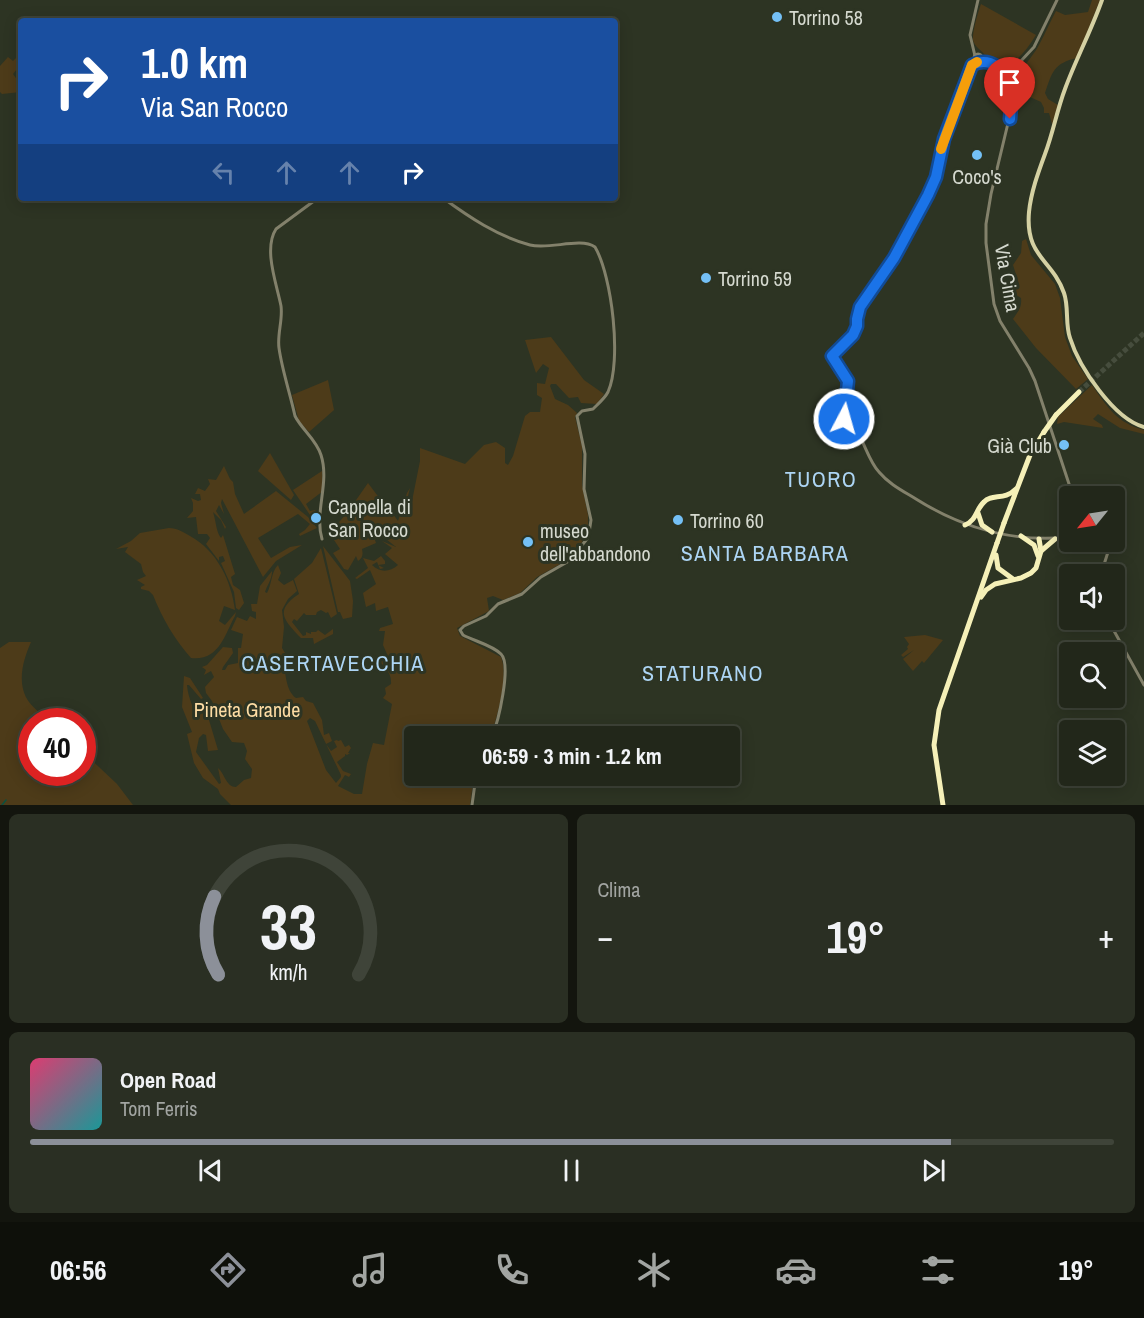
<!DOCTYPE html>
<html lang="it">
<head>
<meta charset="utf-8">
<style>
	:root { --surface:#22271a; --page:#2a2f23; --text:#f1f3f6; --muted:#a2a5a2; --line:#3f4439; --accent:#8c9099 }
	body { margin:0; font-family:"Archivo Narrow",sans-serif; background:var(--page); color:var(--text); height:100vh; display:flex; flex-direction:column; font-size:22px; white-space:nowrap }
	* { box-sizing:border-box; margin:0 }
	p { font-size:20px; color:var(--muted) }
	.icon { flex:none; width:33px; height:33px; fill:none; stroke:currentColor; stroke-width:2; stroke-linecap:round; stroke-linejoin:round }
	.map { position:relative; height:805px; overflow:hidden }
	.drawer { display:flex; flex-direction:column; gap:9px; padding:9px; background:#13150e; flex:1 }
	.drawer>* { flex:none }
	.top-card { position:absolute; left:18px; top:18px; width:600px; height:183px; border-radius:6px; box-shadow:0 3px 15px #0003,0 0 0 2px var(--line); background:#1a4fa0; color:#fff; overflow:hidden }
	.needle { width:39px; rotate:240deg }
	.tools { position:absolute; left:1059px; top:486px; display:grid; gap:12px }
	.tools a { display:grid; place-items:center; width:66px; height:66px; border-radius:6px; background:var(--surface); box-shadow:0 3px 15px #0003,0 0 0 2px var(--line); font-size:30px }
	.speed { position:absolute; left:18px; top:708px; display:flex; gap:12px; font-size:30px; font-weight:700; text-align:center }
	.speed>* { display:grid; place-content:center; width:78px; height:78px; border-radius:50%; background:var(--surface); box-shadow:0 3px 15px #0003,0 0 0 2px var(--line); line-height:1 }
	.speed .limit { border:9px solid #d22; background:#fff; color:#111 }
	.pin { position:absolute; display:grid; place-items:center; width:51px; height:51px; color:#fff; margin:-62px -26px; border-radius:50% 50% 50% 0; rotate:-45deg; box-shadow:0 0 6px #0007 }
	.pin .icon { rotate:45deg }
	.me { position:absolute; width:66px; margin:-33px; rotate:6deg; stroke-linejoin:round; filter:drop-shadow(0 0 4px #0008) }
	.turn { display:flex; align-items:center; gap:21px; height:126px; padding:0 24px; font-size:27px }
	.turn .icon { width:78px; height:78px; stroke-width:2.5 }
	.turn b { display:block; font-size:42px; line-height:51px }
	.lanes { display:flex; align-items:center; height:57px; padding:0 24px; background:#0003; justify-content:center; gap:30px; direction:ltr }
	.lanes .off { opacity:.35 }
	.big { font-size:45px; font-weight:700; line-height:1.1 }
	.drawer .card { flex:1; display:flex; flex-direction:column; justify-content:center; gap:9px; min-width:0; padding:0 21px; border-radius:9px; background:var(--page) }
	.drawer .dial { align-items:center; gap:0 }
	.dial svg { height:156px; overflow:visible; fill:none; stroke:var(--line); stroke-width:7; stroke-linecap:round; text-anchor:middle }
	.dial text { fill:var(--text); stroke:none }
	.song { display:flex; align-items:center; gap:18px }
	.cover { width:72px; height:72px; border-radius:9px; background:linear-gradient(135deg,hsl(340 70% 55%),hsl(180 70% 35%)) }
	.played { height:6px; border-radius:3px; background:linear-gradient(90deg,var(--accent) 85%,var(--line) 85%) }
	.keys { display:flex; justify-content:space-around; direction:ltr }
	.heat { display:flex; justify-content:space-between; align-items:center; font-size:33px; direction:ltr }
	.drawer .tiles { flex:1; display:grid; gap:9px; grid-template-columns:1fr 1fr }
	.card:last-child { grid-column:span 2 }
	.trip { position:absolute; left:404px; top:726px; width:336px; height:60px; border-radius:6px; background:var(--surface); box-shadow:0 3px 15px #0003,0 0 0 2px var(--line); font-weight:700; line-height:60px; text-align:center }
	.tabs { display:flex; height:96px; justify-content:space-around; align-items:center; background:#0e100a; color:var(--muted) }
	.tabs .icon { width:42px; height:42px }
	.tabs .current { color:var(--accent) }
	.tabs b { font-size:27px; color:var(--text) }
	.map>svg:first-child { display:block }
	.green { fill:#4d3b19; fill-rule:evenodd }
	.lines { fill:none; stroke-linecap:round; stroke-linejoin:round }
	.stream { stroke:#095141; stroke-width:1.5 }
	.highway-tunnel { stroke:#464d3d; stroke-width:5; stroke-dasharray:5 2.5; stroke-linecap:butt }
	.minor { stroke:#83816b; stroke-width:3 }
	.major { stroke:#d5d1a3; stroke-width:4 }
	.highway { stroke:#f5f0b8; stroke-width:5 }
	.highway-bridge { stroke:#f5f0b8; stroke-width:5 }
	.route-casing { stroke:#114b97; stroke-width:15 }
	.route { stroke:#1a73e8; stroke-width:10 }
	.slow { stroke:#f59e0b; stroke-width:10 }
	.poi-dot { fill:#74c0f6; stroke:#2d3423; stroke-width:2 }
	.labels { text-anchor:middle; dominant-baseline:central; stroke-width:6; stroke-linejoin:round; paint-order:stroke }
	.poi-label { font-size:20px; fill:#d5d9cf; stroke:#2d3423; text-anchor:start }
	.street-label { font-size:20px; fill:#d5d9cf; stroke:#2d3423 }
	.park-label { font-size:20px; fill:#fedda4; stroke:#2d3423 }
	.quarter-label { font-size:22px; letter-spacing:1.5px; fill:#add5f4; stroke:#2d3423 }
</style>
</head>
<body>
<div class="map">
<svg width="1144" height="805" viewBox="0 0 1144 805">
	<rect width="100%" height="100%" fill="#2d3423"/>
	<g class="green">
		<path d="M1092,0H1100L1077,58C1054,63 1052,72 1045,93L1048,99L1058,105L1053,124H1052L1049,113H1044V108L1041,102L1030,97L1024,101L1025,96L1022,97L1021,93L1013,95C1015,70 1028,65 1039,45C1045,34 1050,22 1056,11L1065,15L1088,12Z"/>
		<path d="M981,4L1036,35C1024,54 1006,80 984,54C980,49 975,47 973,40C972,33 978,12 981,4Z"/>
		<path d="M21,53V64L13,74L21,85V92L2,94L0,92V66L8,57L13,61Z"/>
		<path d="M1026,239L1031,255L1055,284L1060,298L1065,337L1072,356L1088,379L1076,389L1036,348L1013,319C1018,311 1022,308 1021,298L1010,291L1013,286L1019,284L1013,265L1021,253L1022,241Z"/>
		<path d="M551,337L584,380L604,394L597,404L581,403L578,397L569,398L556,384H551L550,386L555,399L568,405L577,413L575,417L582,446V485L588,515V531L581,544L562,563L537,577L520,593L503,600L493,596L487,598L489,611L457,628L460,636L501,657C509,677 497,716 491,736H414V776H474L470,805H231L220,794L218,789L203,778L194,763L187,734L192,732L182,707L184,676L190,678L203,698L201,699L189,685H187C188,699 194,707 197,720L203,710H206L218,750L208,751L206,735L203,734L199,738L196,752L219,784L221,783L218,768C225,774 226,787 236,787L244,780L251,778L252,769L245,759L247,751L244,743L232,742L223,729L212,701L206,693L205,687L214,677L211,671L204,675L206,670L202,667L207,665L223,647L232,648L233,653L223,667L222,670H225L228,665L238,663V648H241L243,634L231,630L237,617L247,621L250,616L256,619V612L252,611L251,604H257L260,586L272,571C272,580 267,585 265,592L267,593C272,584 271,572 278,565L281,573L278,580L284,585L293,580L297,591L288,599L282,610L284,627L282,648L288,658L283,660C286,672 285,690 296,698L303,697L306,701L313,703L322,720L324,735L329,733L332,741L326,744L331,751L337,747L334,741L337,740L338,741L341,740L345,747L349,745L351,748L348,753H350L347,755L345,754V756L337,762L343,771L351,774L349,777L345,775L338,786L354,794H362L367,764L373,743L384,745L392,704L383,698L386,694L385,688L391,684C392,671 383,667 377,658L389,663L390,661L383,645L385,631H379L380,628L393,624L388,607L376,611L375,603L366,607L363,593L376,584L370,570L357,579L355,578L368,568L363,558L374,561L381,556L385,561V564L378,565L384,568L380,569L377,562L372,565C380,573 390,572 398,565L385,554L392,548L382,541L396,547L386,539L379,537L375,540L376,543L362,549C363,554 363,558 358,561L356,556L348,570L344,569L333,553L340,549L332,537L336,532L333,529L347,513L368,483L380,499L374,502L371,512L375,511L377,505L383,500L398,521L407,493L410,488L408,496L412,501L420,461V448L465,464L484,445L496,442L505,448V463L508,465L513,456L525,416L530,412H540L542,398L537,395V383L545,384L549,368L543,364L536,373L525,340ZM310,718L315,721L341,775V777L336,783L326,770L307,721Z"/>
		<path d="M328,380L334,410L309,432L299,421L292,395Z"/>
		<path d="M1092,385C1107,407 1117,423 1144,430V434L1120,428L1098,414L1093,419L1102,425L1103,428L1064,422L1057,424L1058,417Z"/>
		<path d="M270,453L294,495L291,500L258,471Z"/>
		<path d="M224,466L230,479L233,482L235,494L244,514L276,491L308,517L317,528L300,536L299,534L305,530L310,524L298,514L258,538L271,558L290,547L302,545L276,561L263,577L222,499L221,503L224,514L219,505L216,511L226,527L225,529L221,520L213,512C216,521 216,532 221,538L223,535L235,574L231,577L233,585L240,590L244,603L239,610L236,608L234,592L221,563L225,561L223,556L219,557V561L206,544L210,538L207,534H198L196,517L187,518L193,511V503L191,498L198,501L201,500L200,494H195L198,488L205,491L210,484L208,479L216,480Z"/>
		<path d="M322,471L323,491L306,504L310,511L315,510L317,513L310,515L293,490Z"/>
		<path d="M169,528C177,528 183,532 190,536C217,551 231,580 235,610L224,606L219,621L225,625L236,612L235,616C224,636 219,661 191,658C175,640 162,618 153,595L149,591L141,589V587L145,585L137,580L146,576L143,572L141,564L125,552L128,547L116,549L131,541L140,533Z"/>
		<path d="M323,546L350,581L353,601L352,617L343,619L340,612H338Z"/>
		<path d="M321,548L337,614L331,618L328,612L326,613L321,610L317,612L316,615H306L304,613L297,621L294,619L292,622L303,636L306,635V632L311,634V632H316L318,630L325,635L333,629V634L314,644L313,638H301C285,621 273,611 299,594L294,579L312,563Z"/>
		<path d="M925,635L943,640L924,663L922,661L913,671L903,659L914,650L903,657L901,655L908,649L907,647L909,644L904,637Z"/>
		<path d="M9,642H31C23,660 16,684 29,702C34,709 43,715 50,721L32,722V772H82L83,752L117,784L133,805H0V648Z"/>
	</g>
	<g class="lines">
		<path class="stream" d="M2,805L6,800"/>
		<path class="highway-tunnel" d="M1079,392L1144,333"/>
		<g class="minor">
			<circle cx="978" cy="58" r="4"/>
			<path d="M975,56L970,35L978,0"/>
			<path d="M982,57L997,66L1006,68"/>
			<path d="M974,60L944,139L936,177L928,195L894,258L860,307L857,319V326L853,335L833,356L848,381L844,419C863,429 865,457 879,472C889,484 903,491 916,499C962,528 1015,543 1070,537"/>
			<circle cx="1010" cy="72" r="5"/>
			<path d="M1015,71L1020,62L1034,47L1057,0"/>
			<path d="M1012,77L1009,119L991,194L986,224V243L994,304L1000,321L1029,368L1035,381L1073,496"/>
			<path d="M318,198L276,229C263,249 277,285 281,306C283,320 277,334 279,348C282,370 290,393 295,416C302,430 316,439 321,455C330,483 314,512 322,539"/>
			<path d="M443,198C469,217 497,236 530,245C550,250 580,237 595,247C612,276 622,361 608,392C605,398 598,404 593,409L582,411L577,416L585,454L584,489L591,520L589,533L587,539L569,561L541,577L522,594L498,604L486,616L464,626L460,630L463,635C474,641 492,645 501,654C512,665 498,723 492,736"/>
			<path d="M1110,542H1115L1114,536"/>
			<path d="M1101,574L1108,552L1114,542"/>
			<path d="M1108,620L1144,685"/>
			<path d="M472,805L476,776"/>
		</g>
		<path class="major" d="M1102,0C1091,31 1076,59 1065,89C1057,110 1053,133 1045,154C1038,173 1031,192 1029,212C1025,257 1052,259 1064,293C1069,307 1065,324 1070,338C1079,367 1114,419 1144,427"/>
		<g class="highway">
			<path d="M1056,415L1079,392"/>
			<path d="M978,513L982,525L992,532"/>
			<path d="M1004,523L1030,455L1044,432"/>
			<path d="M965,525C977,520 976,509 984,502C992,493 1004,501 1016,489"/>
			<path d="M1021,536L1034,545L1038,556"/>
			<path d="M1039,539L1041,551"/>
			<path d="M996,555L998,568L1013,579"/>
			<path d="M981,597L986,590L995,584L1021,578L1031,573L1036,568L1041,551L1055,539"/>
			<path d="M943,805L934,745L939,710L997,543"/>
		</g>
		<g class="highway-bridge">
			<path d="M1044,432L1056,415"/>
			<path d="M997,543L1004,523"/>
		</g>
	</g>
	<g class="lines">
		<g class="route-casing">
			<path id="route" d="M844,419L848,381L832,356L853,335L857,326V319L860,307L894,258L928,195L936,177L944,139L972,65C978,62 984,61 990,63C1015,72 1012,98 1010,119"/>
		</g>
		<use href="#route" class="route"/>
		<path class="slow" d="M941,149L972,65L977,62"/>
	</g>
	<g class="poi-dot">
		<circle cx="777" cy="17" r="6"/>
		<circle cx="977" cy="155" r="6"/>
		<circle cx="706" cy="278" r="6"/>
		<circle cx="1064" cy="445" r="6"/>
		<circle cx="316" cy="518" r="6"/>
		<circle cx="678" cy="520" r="6"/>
		<circle cx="528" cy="542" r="6"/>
	</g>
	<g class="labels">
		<g class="poi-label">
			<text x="789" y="17">Torrino 58</text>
			<text x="977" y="176" text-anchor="middle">Coco's</text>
			<text x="718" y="278">Torrino 59</text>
			<text x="1052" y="445" text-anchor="end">Già Club</text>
			<text x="328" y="506">Cappella di<tspan x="328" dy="23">San Rocco</tspan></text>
			<text x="690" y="520">Torrino 60</text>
			<text x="540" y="530">museo<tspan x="540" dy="23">dell'abbandono</tspan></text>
		</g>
		<g class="street-label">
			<text transform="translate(1008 278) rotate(80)">Via Cima</text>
		</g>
		<g class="park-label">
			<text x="247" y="709">Pineta Grande</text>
		</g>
		<g class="quarter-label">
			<text x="821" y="479">TUORO</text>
			<text x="765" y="553">SANTA BARBARA</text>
			<text x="333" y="663">CASERTAVECCHIA</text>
			<text x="703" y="673">STATURANO</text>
		</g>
	</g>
</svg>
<div class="tools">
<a><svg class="needle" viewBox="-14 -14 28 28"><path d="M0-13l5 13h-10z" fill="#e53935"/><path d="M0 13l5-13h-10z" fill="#a2a5a2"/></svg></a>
<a><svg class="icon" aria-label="sound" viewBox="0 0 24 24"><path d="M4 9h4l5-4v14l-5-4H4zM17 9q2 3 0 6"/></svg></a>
<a><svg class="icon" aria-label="search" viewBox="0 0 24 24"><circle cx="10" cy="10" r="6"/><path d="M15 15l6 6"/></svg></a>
<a><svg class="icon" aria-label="layers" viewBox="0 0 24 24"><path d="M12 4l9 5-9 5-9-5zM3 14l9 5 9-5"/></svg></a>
</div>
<div class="speed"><div class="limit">40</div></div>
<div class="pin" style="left:1010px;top:119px;background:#d93025"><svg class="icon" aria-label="arrive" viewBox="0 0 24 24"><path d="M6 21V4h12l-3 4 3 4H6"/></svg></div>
<svg class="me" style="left:844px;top:419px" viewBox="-20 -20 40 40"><circle r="17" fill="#1a73e8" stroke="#fff" stroke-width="3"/><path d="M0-11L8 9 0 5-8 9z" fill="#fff"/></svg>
<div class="trip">06:59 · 3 min · 1.2 km</div>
<div class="top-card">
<div class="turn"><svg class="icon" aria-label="right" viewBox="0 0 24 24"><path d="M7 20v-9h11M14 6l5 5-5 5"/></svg><div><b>1.0 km</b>Via San Rocco</div></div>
<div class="lanes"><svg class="icon off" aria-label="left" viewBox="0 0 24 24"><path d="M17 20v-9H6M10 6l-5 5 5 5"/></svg><svg class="icon off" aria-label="ahead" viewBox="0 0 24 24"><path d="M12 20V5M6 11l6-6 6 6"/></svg><svg class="icon off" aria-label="ahead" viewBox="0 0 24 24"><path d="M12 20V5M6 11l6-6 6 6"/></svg><svg class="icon" aria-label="right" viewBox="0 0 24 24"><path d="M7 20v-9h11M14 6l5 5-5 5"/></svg></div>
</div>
</div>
<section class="drawer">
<div class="tiles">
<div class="card dial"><svg viewBox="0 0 100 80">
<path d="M14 69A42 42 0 1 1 86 69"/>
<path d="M14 69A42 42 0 0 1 12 29" stroke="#8c9099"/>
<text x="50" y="56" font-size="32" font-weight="700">33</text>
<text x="50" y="72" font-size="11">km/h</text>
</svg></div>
<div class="card"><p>Clima</p>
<div class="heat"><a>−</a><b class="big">19°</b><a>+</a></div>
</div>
<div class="card">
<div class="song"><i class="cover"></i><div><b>Open Road</b><p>Tom Ferris</p></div></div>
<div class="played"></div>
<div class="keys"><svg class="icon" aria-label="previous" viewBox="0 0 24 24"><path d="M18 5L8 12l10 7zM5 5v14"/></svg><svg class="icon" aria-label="pause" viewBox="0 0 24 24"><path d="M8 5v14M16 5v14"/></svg><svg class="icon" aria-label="next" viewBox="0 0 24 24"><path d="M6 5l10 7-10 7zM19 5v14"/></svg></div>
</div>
</div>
</section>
<nav class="tabs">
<b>06:56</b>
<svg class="icon current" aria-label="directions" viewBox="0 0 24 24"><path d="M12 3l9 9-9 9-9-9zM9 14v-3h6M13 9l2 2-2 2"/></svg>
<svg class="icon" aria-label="music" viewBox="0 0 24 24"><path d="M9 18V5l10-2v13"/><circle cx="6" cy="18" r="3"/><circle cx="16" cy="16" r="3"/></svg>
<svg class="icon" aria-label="phone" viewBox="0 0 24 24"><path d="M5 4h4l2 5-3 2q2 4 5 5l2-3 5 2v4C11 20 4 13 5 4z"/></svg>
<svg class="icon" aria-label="climate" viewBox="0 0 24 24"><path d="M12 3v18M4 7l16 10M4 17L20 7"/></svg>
<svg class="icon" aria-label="car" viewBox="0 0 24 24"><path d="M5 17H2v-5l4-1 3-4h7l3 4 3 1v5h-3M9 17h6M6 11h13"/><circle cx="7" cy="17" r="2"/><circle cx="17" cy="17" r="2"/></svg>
<svg class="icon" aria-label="filters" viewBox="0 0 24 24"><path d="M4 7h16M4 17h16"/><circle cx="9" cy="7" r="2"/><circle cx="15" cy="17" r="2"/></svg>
<b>19°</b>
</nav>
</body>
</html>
